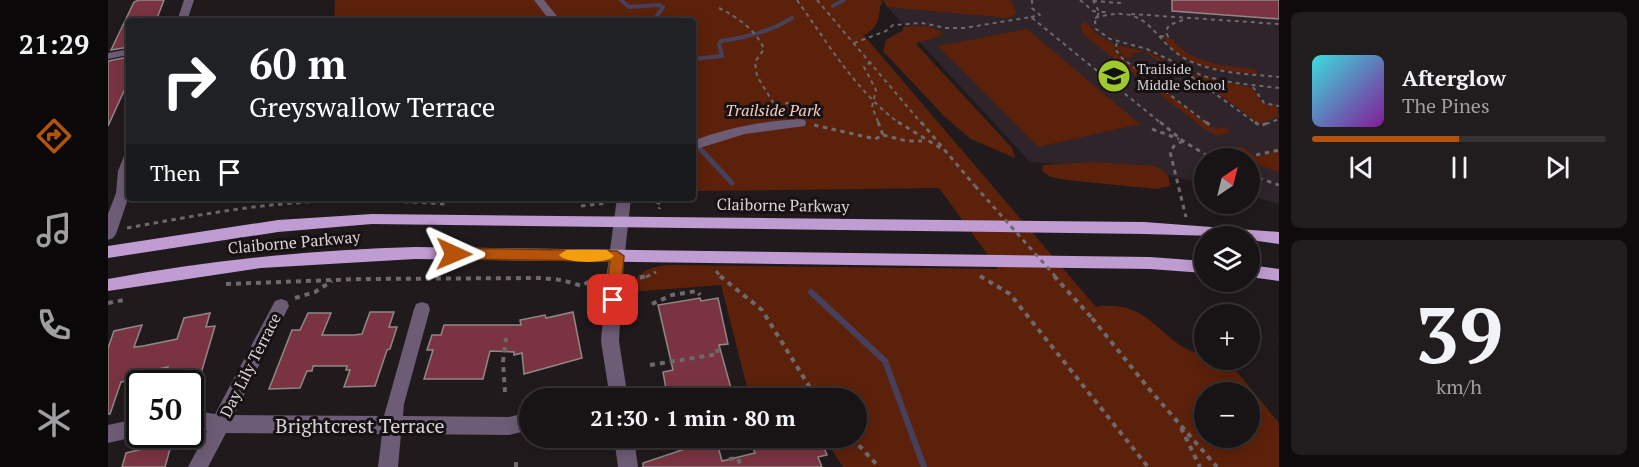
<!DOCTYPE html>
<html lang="en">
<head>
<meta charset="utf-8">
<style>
	:root { --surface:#181416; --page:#211d1f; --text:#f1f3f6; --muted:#9f9ea1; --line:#363335; --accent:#b45309 }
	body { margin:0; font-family:"PT Serif",serif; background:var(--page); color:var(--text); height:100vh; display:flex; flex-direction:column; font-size:22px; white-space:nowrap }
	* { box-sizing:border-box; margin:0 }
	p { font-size:20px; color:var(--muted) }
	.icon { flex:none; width:33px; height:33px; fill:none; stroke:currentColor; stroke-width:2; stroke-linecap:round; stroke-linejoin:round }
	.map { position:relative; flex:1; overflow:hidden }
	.sheet { display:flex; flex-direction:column; gap:12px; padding:12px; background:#0d0b0c; width:360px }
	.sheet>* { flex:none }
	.banner { position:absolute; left:18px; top:18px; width:570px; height:183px; border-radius:6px; box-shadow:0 3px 15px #0003,0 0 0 2px var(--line); background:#202124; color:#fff; overflow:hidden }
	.needle { width:39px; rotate:35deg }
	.tools { position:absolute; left:1086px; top:148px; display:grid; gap:12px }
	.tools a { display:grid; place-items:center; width:66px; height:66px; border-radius:50%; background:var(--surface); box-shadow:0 3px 15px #0003,0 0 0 2px var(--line); font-size:30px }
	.speed { position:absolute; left:18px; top:370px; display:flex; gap:12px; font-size:30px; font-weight:700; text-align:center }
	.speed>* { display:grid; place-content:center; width:78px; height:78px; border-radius:50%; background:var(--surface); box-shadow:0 3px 15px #0003,0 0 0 2px var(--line); line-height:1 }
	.speed .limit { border:3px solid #111; border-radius:9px; background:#fff; color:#111 }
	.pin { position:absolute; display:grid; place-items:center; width:51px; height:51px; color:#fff; margin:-26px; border-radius:12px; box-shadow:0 3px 9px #0006 }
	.me { position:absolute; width:66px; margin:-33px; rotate:91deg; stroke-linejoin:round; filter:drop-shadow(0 0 4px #0008) }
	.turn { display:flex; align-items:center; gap:21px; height:126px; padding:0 24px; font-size:27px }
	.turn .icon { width:78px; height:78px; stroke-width:2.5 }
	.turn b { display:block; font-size:42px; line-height:51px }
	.then { display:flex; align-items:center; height:57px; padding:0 24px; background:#0003; gap:12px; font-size:22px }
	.sheet .tile { flex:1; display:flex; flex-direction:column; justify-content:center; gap:9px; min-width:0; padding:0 21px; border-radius:9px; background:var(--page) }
	.sheet .dial { align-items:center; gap:0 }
	.dial b { font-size:78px; line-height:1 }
	.song { display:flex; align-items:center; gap:18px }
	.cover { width:72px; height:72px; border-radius:9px; background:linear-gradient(135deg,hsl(180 70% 55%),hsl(290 70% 35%)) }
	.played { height:6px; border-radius:3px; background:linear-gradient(90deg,var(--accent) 50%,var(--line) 50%) }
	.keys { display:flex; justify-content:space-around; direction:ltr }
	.trip { position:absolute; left:411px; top:388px; width:348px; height:60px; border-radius:30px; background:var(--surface); box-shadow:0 3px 15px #0003,0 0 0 2px var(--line); font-weight:600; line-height:60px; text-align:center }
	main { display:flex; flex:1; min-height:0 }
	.tabs { display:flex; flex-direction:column; width:108px; justify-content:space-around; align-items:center; background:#0a0809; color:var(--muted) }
	.tabs .icon { width:42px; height:42px }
	.tabs .selected { color:var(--accent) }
	.tabs b { font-size:27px; color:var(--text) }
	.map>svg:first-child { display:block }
	.built { fill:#2e242a }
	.green { fill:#5c210a; fill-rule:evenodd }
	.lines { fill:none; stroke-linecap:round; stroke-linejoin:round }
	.stream-far2 { stroke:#47405c; stroke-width:4 }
	.stream-far1 { stroke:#47405c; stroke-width:5 }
	.stream { stroke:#47405c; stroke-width:6 }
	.building { fill:#7a3441; stroke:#908788; stroke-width:1.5 }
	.path-far2 { stroke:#6e696b; stroke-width:2; stroke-dasharray:4 4; stroke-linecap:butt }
	.path-far1 { stroke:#6e696b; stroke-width:3; stroke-dasharray:4.5 4.5; stroke-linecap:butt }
	.path { stroke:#6e696b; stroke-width:4; stroke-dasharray:5 5; stroke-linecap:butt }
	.minor { fill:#6d5c75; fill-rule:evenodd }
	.major { fill:#bf9cd1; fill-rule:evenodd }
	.path-bridge-far1 { stroke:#6e696b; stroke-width:3; stroke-dasharray:4.5 4.5; stroke-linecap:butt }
	.path-bridge { stroke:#6e696b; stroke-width:4; stroke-dasharray:5 5; stroke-linecap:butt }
	.route { fill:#b45309; stroke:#753606; stroke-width:1.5 }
	.slow { fill:#f59e0b }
	.labels { text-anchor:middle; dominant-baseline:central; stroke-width:6; stroke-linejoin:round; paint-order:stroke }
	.far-poi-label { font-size:14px; fill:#d9d5d7; stroke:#171114; text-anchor:start }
	.park-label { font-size:16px; font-style:italic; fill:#f7cdbf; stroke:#171114 }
	.street-label { font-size:16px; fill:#d9d5d7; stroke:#171114 }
	.near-street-label { font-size:20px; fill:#d9d5d7; stroke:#171114 }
</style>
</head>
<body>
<main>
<nav class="tabs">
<b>21:29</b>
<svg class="icon selected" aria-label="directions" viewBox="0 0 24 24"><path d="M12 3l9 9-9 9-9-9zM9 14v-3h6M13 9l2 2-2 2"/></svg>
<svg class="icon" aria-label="music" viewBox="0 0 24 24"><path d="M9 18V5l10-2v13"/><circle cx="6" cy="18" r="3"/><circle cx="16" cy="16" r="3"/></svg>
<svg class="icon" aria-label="phone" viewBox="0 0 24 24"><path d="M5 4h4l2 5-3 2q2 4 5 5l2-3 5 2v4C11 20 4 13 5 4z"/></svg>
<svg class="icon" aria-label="climate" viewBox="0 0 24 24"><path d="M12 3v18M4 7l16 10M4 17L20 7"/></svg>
</nav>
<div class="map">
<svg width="1171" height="467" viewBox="0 0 1171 467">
	<rect width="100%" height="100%" fill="#201a1d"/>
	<path class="built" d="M773,0H1171V204L1142,196V159H1096V184L1035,169L922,162Z"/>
	<g class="green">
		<path d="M227,0H773L774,4L772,6C771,20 770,27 757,35L753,32L988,307C994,305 1000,306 1007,306C1048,309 1059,350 1096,354V360H1110L1122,371L1125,370L1130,373L1171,423V467H735L716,438H748V399H642L613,285L522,292C527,272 541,267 560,265L890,269L831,188L585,191V21H226ZM1096,393H1142V438H1096Z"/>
		<path d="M776,0H903L908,13L901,18L779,7Z"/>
		<path d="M977,21L990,35L1006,44L1008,53L1105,129L1118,127L1122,132L1110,136L1098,130L976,35L972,26Z"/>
		<path d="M801,26H820L836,33C829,39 816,39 808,44L904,148L907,158L863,139L837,117L775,51L778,40L795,30V27Z"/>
		<path d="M919,29L1032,124L930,147L830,46Z"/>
		<path d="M1056,38L1064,39C1083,64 1117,66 1146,69L1150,74C1120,71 1073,69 1056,38Z"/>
		<path d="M1009,45C1020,48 1031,49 1042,53L1077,73L1067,74L1036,51L1024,54L1025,57L1017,58L1009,50Z"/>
		<path d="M1083,74L1144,88L1155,104L1169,105L1171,116L1152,124Z"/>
		<path d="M1129,147H1135L1148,157L1171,151V172L1142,162V159H1136L1128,152Z"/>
		<path d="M986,162L1048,166L1060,175L1062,186L1049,189L958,180L943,177L934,171L935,165Z"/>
	</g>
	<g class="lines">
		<g class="stream-far2">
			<path d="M513,0L521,7L551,5L555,7L548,17L549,21"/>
			<path d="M725,6L736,0"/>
			<path d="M585,59L614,56L611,44L613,41C637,38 663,31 684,18"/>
			<path d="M585,106V113"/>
		</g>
		<path class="stream-far1" d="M585,141L624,183"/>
		<path class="stream" d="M703,292L777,361L816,467"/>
	</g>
	<g class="building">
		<path d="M31,0H56L48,21H21V47L3,50L26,2Z"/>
		<path d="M1064,0H1171V19L1064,11Z"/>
		<path d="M21,57V80L0,126V61Z"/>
		<path d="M592,298L593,301L610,298L620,344L611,345L626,399H565L562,388L558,389L555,372L565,370L550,305Z"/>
		<path d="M262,312H286L281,327H289L282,349L279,350L267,386L236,387L242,370H238L239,366H205L204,371H199L192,388L161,389L184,330H192L200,313H223L214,335H246L254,334Z"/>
		<path d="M465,312L474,358L416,374L414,353L406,355V352L382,351L375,379H316L325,350H319L324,335H333L336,325H413L412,320L437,315L438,318Z"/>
		<path d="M102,313L98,327L107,326L92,377L84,379L83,384H55L60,367L22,375L20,381L13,382L2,414H0V348L6,331L34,325L26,347L35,346L69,339L76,318Z"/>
		<path d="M650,438H712L719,455L710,457L714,467H535V463L592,444L594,447L609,443L614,461L647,453L642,440Z"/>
		<path d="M64,442L57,467H14L18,453Z"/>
	</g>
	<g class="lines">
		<g class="path-far2">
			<path d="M689,0C721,45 747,90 792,124"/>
			<path d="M709,0L814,124"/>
			<path d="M972,0L985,11L991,12L987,22L988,29L1002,39L1039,49L1095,76L1127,83L1171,88"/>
			<path d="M985,0L991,12H999"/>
			<path d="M985,1L1013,3"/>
			<path d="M611,8C629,17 648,30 656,49L647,62L649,76L666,104L680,103L685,112"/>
			<path d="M1023,14L1171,24"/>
			<path d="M923,17L932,15L924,8V0"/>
			<path d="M987,18C1046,0 1043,45 1084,62C1112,74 1142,74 1171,77"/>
			<path d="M1052,36L1060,37L1058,31L1061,25L1078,19"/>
			<path d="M746,43L778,31L785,25L814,23L838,28H856L923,17L1054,124"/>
			<path d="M1009,43L1007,49L1014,58L1100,124"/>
			<path d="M763,62L756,67L768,90L764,107L771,124"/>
			<path d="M1077,72L1149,124"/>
			<path d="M1145,87L1156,103L1171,106"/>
			<path d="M1158,124L1171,119"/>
		</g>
		<g class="path-far1">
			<path d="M790,122L834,149"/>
			<path d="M813,122L867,186"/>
			<path d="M1052,122L1075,141L1105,159"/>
			<path d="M1098,122L1105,128"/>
			<path d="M1147,122L1152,126L1162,122"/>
			<path d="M706,125L767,139L775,135L770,122"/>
			<path d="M1044,129L1071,139"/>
			<path d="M775,135L799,141H814"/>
			<path d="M1075,141L1066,146L1062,152L1078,217"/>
			<path d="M1148,155L1171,150"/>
			<path d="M1142,175L1171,185"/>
			<path d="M540,198L553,204L551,209"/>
			<path d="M473,206L499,203"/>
			<path d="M19,228C75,218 130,207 187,203C237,198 287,201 338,204"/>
			<path d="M608,271L613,277"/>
			<path d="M538,277L548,272"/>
		</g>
		<g class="path">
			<path d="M612,276L654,310L709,399"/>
			<path d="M872,276L902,294L1040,467"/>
			<path d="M522,279L541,276"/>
			<path d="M118,284L253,279L432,278L454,280L474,286L483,280H489"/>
			<path d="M187,298L207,292L224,281"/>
			<path d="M0,303L16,300"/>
			<path d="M544,304L564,295L589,291L592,295"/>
			<path d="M984,318L1042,390L1109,467"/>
			<path d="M542,365L610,354L609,349"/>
			<path d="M397,392L395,362L398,338"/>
			<path d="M1073,428L1092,467"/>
			<path d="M744,438L771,467"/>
			<path d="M538,443L573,438"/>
			<path d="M621,459L630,458L633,467"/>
			<path d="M408,462V467"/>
		</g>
		<g class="minor">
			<path d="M76,0H86L79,21H69Z"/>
			<path d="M426,0H436L453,21H442Z"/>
			<path d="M21,49V55L0,59V53Z"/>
			<path d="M692,119L697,120L698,123L697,126L637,134L585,150V141C619,128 655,121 692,119Z"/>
			<path d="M21,154V196L8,234L5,238L0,240V214L8,193L10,171L16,156Z"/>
			<path d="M509,198H523L514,280L511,341L520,399H502L493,341L498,280Z"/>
			<path d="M173,299L179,301L181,306L126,415L276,416L306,309L308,304L314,302L320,304L322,309L296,404L295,416L401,417L422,412V430L401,435L293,434L290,467H270L274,434L118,433L100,467H80L99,431L82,428V410L107,414L167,301Z"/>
			<path d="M32,418V435H35L0,443V425Z"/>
			<path d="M506,438H526L530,467H510Z"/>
		</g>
		<g class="major">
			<path d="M264,214L1036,222L1171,232V244L1142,240V237L1036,234L264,224L170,232L0,258V246L170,220Z"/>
			<path d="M307,247L1042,257L1096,261V273L1042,269L307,259L153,268L0,291V279C102,260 204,250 307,247Z"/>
			<path d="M1142,265L1171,269V281L1142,277Z"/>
		</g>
		<path class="path-bridge-far1" d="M867,186L948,277"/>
		<path class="path-bridge" d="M946,276L984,318"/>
	</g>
	<path class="route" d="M346,248L509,251L516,256L512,300L510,305H499L497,300L502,261L346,259L339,254Z"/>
	<path class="slow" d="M458,250H499L506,256C501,264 457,264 451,255Z"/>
	<defs>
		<g id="school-disc" transform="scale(1.725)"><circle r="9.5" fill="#9eca2e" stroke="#171114"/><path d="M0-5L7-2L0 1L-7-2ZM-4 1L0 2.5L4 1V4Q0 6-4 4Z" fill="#111"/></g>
	</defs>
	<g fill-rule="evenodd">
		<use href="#school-disc" x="1006" y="76"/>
	</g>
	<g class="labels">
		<g class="far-poi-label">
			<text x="1029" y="68">Trailside<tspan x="1029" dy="16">Middle School</tspan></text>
		</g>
		<g class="park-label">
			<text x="665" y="110">Trailside Park</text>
		</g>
		<g class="street-label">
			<text transform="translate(675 205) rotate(1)">Claiborne Parkway</text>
			<text transform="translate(186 242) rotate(-5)">Claiborne Parkway</text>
			<text transform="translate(142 365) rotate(-63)">Day Lily Terrace</text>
		</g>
		<g class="near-street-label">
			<text x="252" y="425">Brightcrest Terrace</text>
		</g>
	</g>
</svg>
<div class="tools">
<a><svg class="needle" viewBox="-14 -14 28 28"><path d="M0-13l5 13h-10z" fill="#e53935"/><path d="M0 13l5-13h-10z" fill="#9f9ea1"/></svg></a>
<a><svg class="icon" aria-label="layers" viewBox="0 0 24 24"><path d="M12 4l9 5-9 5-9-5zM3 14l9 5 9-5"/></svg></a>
<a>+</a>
<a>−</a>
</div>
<div class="speed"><div class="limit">50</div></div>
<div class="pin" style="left:505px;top:300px;background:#d93025"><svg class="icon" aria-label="arrive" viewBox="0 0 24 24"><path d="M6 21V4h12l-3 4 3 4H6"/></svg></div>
<svg class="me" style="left:346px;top:254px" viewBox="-20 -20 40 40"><path d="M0-17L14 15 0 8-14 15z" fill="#b45309" stroke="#fff" stroke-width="4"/></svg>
<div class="trip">21:30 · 1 min · 80 m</div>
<div class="banner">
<div class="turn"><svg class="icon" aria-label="right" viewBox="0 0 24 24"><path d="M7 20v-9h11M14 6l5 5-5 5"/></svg><div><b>60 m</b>Greyswallow Terrace</div></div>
<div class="then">Then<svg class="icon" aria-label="arrive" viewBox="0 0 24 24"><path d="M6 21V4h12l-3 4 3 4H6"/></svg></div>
</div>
</div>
<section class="sheet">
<div class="tile">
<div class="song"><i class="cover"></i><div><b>Afterglow</b><p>The Pines</p></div></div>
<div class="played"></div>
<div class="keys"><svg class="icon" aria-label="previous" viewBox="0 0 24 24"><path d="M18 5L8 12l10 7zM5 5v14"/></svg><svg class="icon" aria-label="pause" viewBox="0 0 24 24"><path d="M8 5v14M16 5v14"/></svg><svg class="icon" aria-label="next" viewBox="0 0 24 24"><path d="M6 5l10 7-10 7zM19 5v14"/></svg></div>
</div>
<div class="tile dial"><b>39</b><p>km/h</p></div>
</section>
</main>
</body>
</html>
